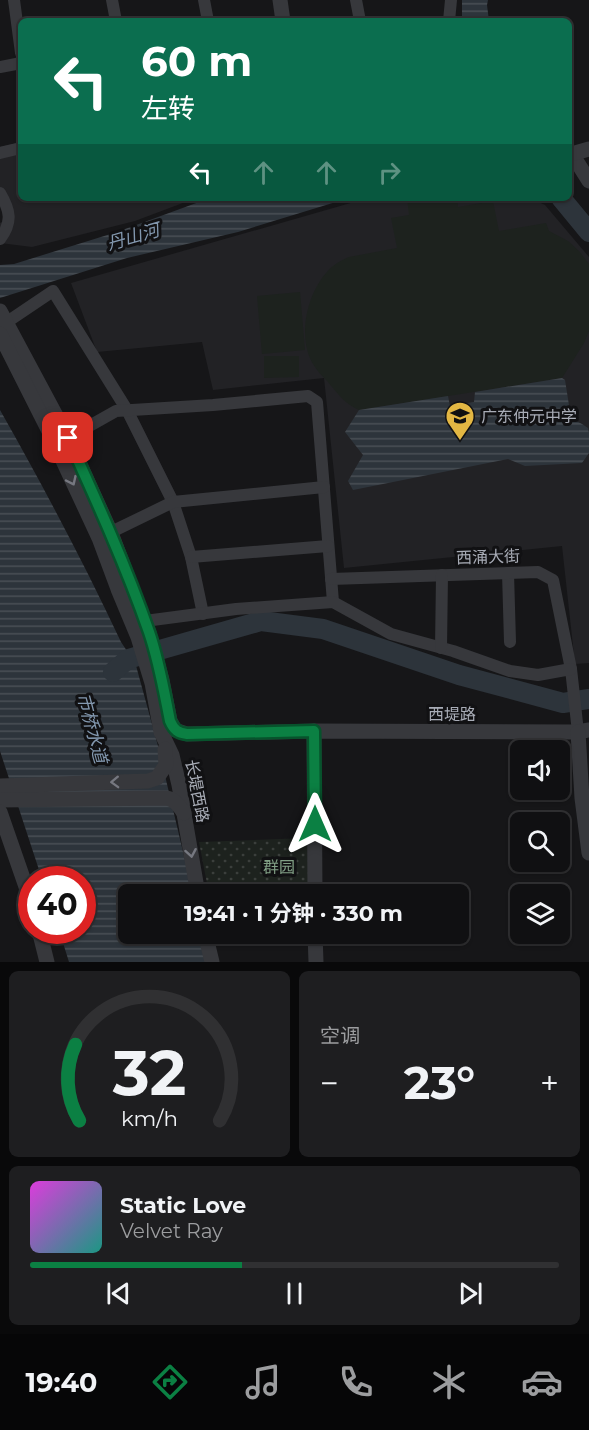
<!DOCTYPE html>
<html lang="zh">
<head>
<meta charset="utf-8">
<style>
	:root { --surface:#101012; --page:#1e1e20; --text:#f1f3f6; --muted:#9c9d9f; --line:#303032; --accent:#0b8043 }
	body { margin:0; font-family:Montserrat,"Noto Sans SC",sans-serif; background:var(--page); color:var(--text); height:100vh; display:flex; flex-direction:column; font-size:22px; white-space:nowrap }
	* { box-sizing:border-box; margin:0 }
	p { font-size:20px; color:var(--muted) }
	.icon { flex:none; width:33px; height:33px; fill:none; stroke:currentColor; stroke-width:2; stroke-linecap:round; stroke-linejoin:round }
	.map { position:relative; height:962px; overflow:hidden }
	.details { display:flex; flex-direction:column; gap:9px; padding:9px; background:#09090a; flex:1 }
	.details>* { flex:none }
	.hud { position:absolute; left:18px; top:18px; width:554px; height:183px; border-radius:9px; box-shadow:0 2px 4px #0004,0 0 0 2px var(--line); background:#0b6e4f; color:#fff; overflow:hidden }
	.controls { position:absolute; left:510px; top:740px; display:grid; gap:12px }
	.controls a { display:grid; place-items:center; width:60px; height:60px; border-radius:9px; background:var(--surface); box-shadow:0 2px 4px #0004,0 0 0 2px var(--line); font-size:30px }
	.speed { position:absolute; left:18px; top:866px; display:flex; gap:12px; font-size:30px; font-weight:700; text-align:center }
	.speed>* { display:grid; place-content:center; width:78px; height:78px; border-radius:50%; background:var(--surface); box-shadow:0 2px 4px #0004,0 0 0 2px var(--line); line-height:1 }
	.speed .limit { border:9px solid #d22; background:#fff; color:#111 }
	.pin { position:absolute; display:grid; place-items:center; width:51px; height:51px; color:#fff; margin:-26px; border-radius:12px; box-shadow:0 3px 9px #0006 }
	.me { position:absolute; width:66px; margin:-33px; rotate:0deg; stroke-linejoin:round; filter:drop-shadow(0 0 4px #0008) }
	.turn { display:flex; align-items:center; gap:21px; height:126px; padding:0 24px; font-size:27px }
	.turn .icon { width:78px; height:78px; stroke-width:2.5 }
	.turn b { display:block; font-size:42px; line-height:51px }
	.lanes { display:flex; align-items:center; height:57px; padding:0 24px; background:#0003; justify-content:center; gap:30px; direction:ltr }
	.lanes .off { opacity:.35 }
	.big { font-size:45px; font-weight:700; line-height:1.1 }
	.details .card { flex:1; display:flex; flex-direction:column; justify-content:center; gap:9px; min-width:0; padding:0 21px; border-radius:9px; background:var(--page) }
	.details .dial { align-items:center; gap:0 }
	.dial svg { height:156px; overflow:visible; fill:none; stroke:var(--line); stroke-width:7; stroke-linecap:round; text-anchor:middle }
	.dial text { fill:var(--text); stroke:none }
	.song { display:flex; align-items:center; gap:18px }
	.cover { width:72px; height:72px; border-radius:9px; background:linear-gradient(135deg,hsl(300 70% 55%),hsl(170 70% 35%)) }
	.played { height:6px; border-radius:3px; background:linear-gradient(90deg,var(--accent) 40%,var(--line) 40%) }
	.keys { display:flex; justify-content:space-around; direction:ltr }
	.heat { display:flex; justify-content:space-between; align-items:center; font-size:33px; direction:ltr }
	.details .tiles { flex:1; display:grid; gap:9px; grid-template-columns:1fr 1fr }
	.card:last-child { grid-column:span 2 }
	.trip { position:absolute; left:118px; top:884px; width:351px; height:60px; border-radius:9px; background:var(--surface); box-shadow:0 2px 4px #0004,0 0 0 2px var(--line); font-weight:700; line-height:60px; text-align:center }
	.tab-bar { display:flex; height:96px; justify-content:space-around; align-items:center; background:#060607; color:var(--muted) }
	.tab-bar .icon { width:42px; height:42px }
	.tab-bar .active { color:var(--accent) }
	.tab-bar b { font-size:27px; color:var(--text) }
	.map>svg:first-child { display:block }
	.built { fill:#222225 }
	.grass { fill:#1d221e }
	.park { fill:url(#park-dots) }
	.water { fill:url(#water-rules) }
	.lines { fill:none; stroke-linecap:round; stroke-linejoin:round }
	.river { stroke:#2d343b; stroke-width:20 }
	.minor { stroke:#37383c; stroke-width:12 }
	.tertiary { stroke:#37383c; stroke-width:15 }
	.oneway { stroke:#767880 }
	.route-casing { stroke:#07532c; stroke-width:15 }
	.route { stroke:#0b8043; stroke-width:10 }
	.labels { text-anchor:middle; dominant-baseline:central; stroke-width:6; stroke-linejoin:round; paint-order:stroke }
	.poi-label { font-size:16px; fill:#a9adb7; stroke:#111113; text-anchor:start }
	.street-label { font-size:16px; fill:#a9adb7; stroke:#111113 }
	.park-label { font-size:16px; fill:#82a086; stroke:#111113 }
	.water-label { font-size:18px; font-style:italic; fill:#8398af; stroke:#111113 }
</style>
</head>
<body>
<div class="map">
<svg width="589" height="962" viewBox="0 0 589 962">
	<defs>
		<pattern id="park-dots" width="8" height="8" patternUnits="userSpaceOnUse" patternTransform="scale(1.5)"><rect width="8" height="8" fill="#1d221e"/><path d="M2 2h.1M6 6h.1" fill="none" stroke="#3b3f3c" stroke-width="1.8" stroke-linecap="round"/></pattern>
		<pattern id="water-rules" width="6" height="5" patternUnits="userSpaceOnUse" patternTransform="scale(1.5)"><rect width="6" height="5" fill="#2d343b"/><path d="M0 2.5h6" fill="none" stroke="#494f55"/></pattern>
	</defs>
	<rect width="100%" height="100%" fill="#161618"/>
	<g class="built">
		<path d="M21,142V198H196L135,221L32,247L0,243V223L11,216L0,195V147Z"/>
		<path d="M368,198H530L545,205L589,257V663L575,664L562,546L344,568L324,378L213,390L202,342L97,352L71,283Z"/>
	</g>
	<g class="grass">
		<path d="M407,198H457L458,207L493,201L499,231L546,223L549,231L568,241L579,251L589,264V331L584,343L562,378L359,410C345,404 338,394 328,382C323,377 317,371 313,364C296,336 308,287 333,266C338,262 344,259 349,257L397,248L391,218L409,215Z"/>
		<path d="M300,292L305,350L262,354L257,296Z"/>
		<path d="M264,356H299V377L264,378Z"/>
	</g>
	<path class="park" d="M307,838L309,894H209L199,842Z"/>
	<g class="water">
		<path d="M462,0H488L487,5L489,21H462Z"/>
		<path d="M210,198H349L238,232L127,258L0,298V265L14,264L117,232Z"/>
		<path d="M562,378L565,380L571,418L582,424L588,428L589,433V453L582,463L525,466L508,459L353,490L348,481L363,455L345,432L359,410L448,396L450,406L474,402L475,392Z"/>
		<path d="M0,410C43,486 84,563 121,642L127,651H132L158,746L193,894H129V933H204L212,962H69L59,930H82V879H42L0,751Z"/>
	</g>
	<g class="lines">
		<g class="river">
			<path d="M561,198L589,232"/>
			<path d="M113,672L128,659L261,621L323,629L459,675L563,703L589,699"/>
		</g>
		<g class="minor">
			<path d="M14,0L21,53"/>
			<path d="M112,0L116,21"/>
			<path d="M204,0L208,21"/>
			<path d="M356,0L360,21"/>
			<path d="M449,21L451,0"/>
			<path d="M0,67L21,63"/>
			<path d="M0,153L21,148"/>
			<path d="M0,193C10,210 13,222 0,239"/>
			<path d="M1,326L53,291L127,410L173,502L191,557L203,614"/>
			<path d="M68,438L116,411L213,405L308,396L317,402L333,602"/>
			<path d="M103,536L173,502L324,487"/>
			<path d="M191,557L328,546"/>
			<path d="M508,573L510,642"/>
			<path d="M331,579L538,572L553,580L571,669L578,732"/>
			<path d="M145,621L236,609L333,602L391,634L453,651L510,671L538,675L571,669"/>
			<path d="M441,648L442,575"/>
		</g>
		<g class="tertiary">
			<path d="M280,0L283,21"/>
			<path d="M572,154L589,181"/>
			<path d="M568,155L589,149"/>
			<path d="M0,311L68,438L111,533L149,633L162,680L170,721L175,730L187,734L314,731L578,732L589,730"/>
			<path d="M0,334L52,437L99,538L118,589L138,637L152,683L161,732L172,755L179,785L198,894"/>
			<path d="M314,731L315,894"/>
			<path d="M578,732L582,798L589,853"/>
			<path d="M0,786L148,781L157,778L166,765L165,749"/>
			<path d="M0,800L166,798C175,799 179,806 184,813"/>
			<path d="M0,812L32,904"/>
			<path d="M39,930L47,962"/>
			<path d="M205,933L212,962"/>
			<path d="M315,933L316,962"/>
		</g>
	</g>
	<defs><path id="oneway-chevron" d="M-2-3.5L2.5 0L-2 3.5" fill="none" stroke-width="1.6" stroke-linecap="round" stroke-linejoin="round" transform="scale(1.5)"/></defs>
	<g class="oneway">
		<use href="#oneway-chevron" transform="translate(72 481) rotate(65)"/>
		<use href="#oneway-chevron" transform="translate(115 782) rotate(178)"/>
		<use href="#oneway-chevron" transform="translate(191 853) rotate(80)"/>
	</g>
	<g class="lines">
		<g class="route-casing">
			<path id="route" d="M68,438C97,502 126,566 149,632C159,661 164,691 170,721C174,730 178,733 187,734L314,731L315,824"/>
		</g>
		<use href="#route" class="route"/>
	</g>
	<defs>
		<g id="school-pin" transform="scale(1.5)"><path d="M0 17L-7.5 6A9.5 9.5 0 1 1 7.5 6Z" fill="#e3b743" stroke="#111113"/><path d="M0-5L7-2L0 1L-7-2ZM-4 1L0 2.5L4 1V4Q0 6-4 4Z" fill="#111"/></g>
	</defs>
	<g fill-rule="evenodd">
		<use href="#school-pin" x="460" y="416"/>
	</g>
	<g class="labels">
		<g class="poi-label">
			<text x="481" y="416">广东仲元中学</text>
		</g>
		<g class="street-label">
			<text transform="translate(488 557) rotate(-2)">西涌大街</text>
			<text x="452" y="714">西堤路</text>
			<text transform="translate(197 791) rotate(79)">长堤西路</text>
		</g>
		<g class="park-label">
			<text x="279" y="867">群园</text>
		</g>
		<g class="water-label">
			<text transform="translate(133 237) rotate(-16)">丹山河</text>
			<text transform="translate(92 728) rotate(75)">市桥水道</text>
		</g>
	</g>
</svg>
<div class="controls">
<a><svg class="icon" aria-label="sound" viewBox="0 0 24 24"><path d="M4 9h4l5-4v14l-5-4H4zM17 9q2 3 0 6"/></svg></a>
<a><svg class="icon" aria-label="search" viewBox="0 0 24 24"><circle cx="10" cy="10" r="6"/><path d="M15 15l6 6"/></svg></a>
<a><svg class="icon" aria-label="layers" viewBox="0 0 24 24"><path d="M12 4l9 5-9 5-9-5zM3 14l9 5 9-5"/></svg></a>
</div>
<div class="speed"><div class="limit">40</div></div>
<div class="pin" style="left:68px;top:438px;background:#d93025"><svg class="icon" aria-label="arrive" viewBox="0 0 24 24"><path d="M6 21V4h12l-3 4 3 4H6"/></svg></div>
<svg class="me" style="left:315px;top:824px" viewBox="-20 -20 40 40"><path d="M0-17L14 15 0 8-14 15z" fill="#0b8043" stroke="#fff" stroke-width="4"/></svg>
<div class="trip">19:41 · 1 分钟 · 330 m</div>
<div class="hud">
<div class="turn"><svg class="icon" aria-label="left" viewBox="0 0 24 24"><path d="M17 20v-9H6M10 6l-5 5 5 5"/></svg><div><b>60 m</b>左转</div></div>
<div class="lanes"><svg class="icon" aria-label="left" viewBox="0 0 24 24"><path d="M17 20v-9H6M10 6l-5 5 5 5"/></svg><svg class="icon off" aria-label="ahead" viewBox="0 0 24 24"><path d="M12 20V5M6 11l6-6 6 6"/></svg><svg class="icon off" aria-label="ahead" viewBox="0 0 24 24"><path d="M12 20V5M6 11l6-6 6 6"/></svg><svg class="icon off" aria-label="right" viewBox="0 0 24 24"><path d="M7 20v-9h11M14 6l5 5-5 5"/></svg></div>
</div>
</div>
<section class="details">
<div class="tiles">
<div class="card dial"><svg viewBox="0 0 100 80">
<path d="M14 69A42 42 0 1 1 86 69"/>
<path d="M14 69A42 42 0 0 1 12 30" stroke="#0b8043"/>
<text x="50" y="56" font-size="32" font-weight="700">32</text>
<text x="50" y="72" font-size="11">km/h</text>
</svg></div>
<div class="card"><p>空调</p>
<div class="heat"><a>−</a><b class="big">23°</b><a>+</a></div>
</div>
<div class="card">
<div class="song"><i class="cover"></i><div><b>Static Love</b><p>Velvet Ray</p></div></div>
<div class="played"></div>
<div class="keys"><svg class="icon" aria-label="previous" viewBox="0 0 24 24"><path d="M18 5L8 12l10 7zM5 5v14"/></svg><svg class="icon" aria-label="pause" viewBox="0 0 24 24"><path d="M8 5v14M16 5v14"/></svg><svg class="icon" aria-label="next" viewBox="0 0 24 24"><path d="M6 5l10 7-10 7zM19 5v14"/></svg></div>
</div>
</div>
</section>
<nav class="tab-bar">
<b>19:40</b>
<svg class="icon active" aria-label="directions" viewBox="0 0 24 24"><path d="M12 3l9 9-9 9-9-9zM9 14v-3h6M13 9l2 2-2 2"/></svg>
<svg class="icon" aria-label="music" viewBox="0 0 24 24"><path d="M9 18V5l10-2v13"/><circle cx="6" cy="18" r="3"/><circle cx="16" cy="16" r="3"/></svg>
<svg class="icon" aria-label="phone" viewBox="0 0 24 24"><path d="M5 4h4l2 5-3 2q2 4 5 5l2-3 5 2v4C11 20 4 13 5 4z"/></svg>
<svg class="icon" aria-label="climate" viewBox="0 0 24 24"><path d="M12 3v18M4 7l16 10M4 17L20 7"/></svg>
<svg class="icon" aria-label="car" viewBox="0 0 24 24"><path d="M5 17H2v-5l4-1 3-4h7l3 4 3 1v5h-3M9 17h6M6 11h13"/><circle cx="7" cy="17" r="2"/><circle cx="17" cy="17" r="2"/></svg>
</nav>
</body>
</html>
